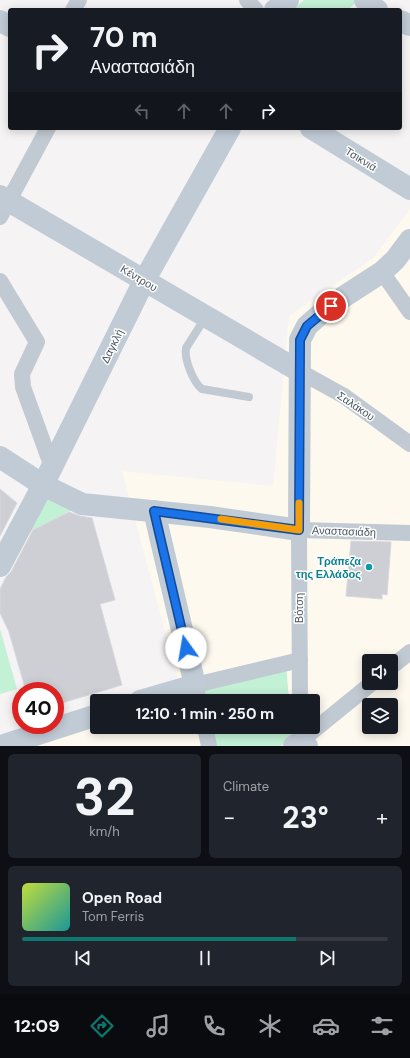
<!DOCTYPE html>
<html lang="en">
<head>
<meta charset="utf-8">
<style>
	:root { --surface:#171b24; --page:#20242c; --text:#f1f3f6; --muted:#9ea1a6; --line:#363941; --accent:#0f766e }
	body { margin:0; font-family:"DM Sans",sans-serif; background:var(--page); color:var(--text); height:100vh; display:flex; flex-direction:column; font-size:15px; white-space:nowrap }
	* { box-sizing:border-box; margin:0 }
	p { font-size:13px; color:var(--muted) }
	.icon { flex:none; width:22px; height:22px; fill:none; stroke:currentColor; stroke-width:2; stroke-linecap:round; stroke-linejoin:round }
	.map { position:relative; height:746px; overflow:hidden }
	.side { display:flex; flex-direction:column; gap:8px; padding:8px; background:#0d0f14; flex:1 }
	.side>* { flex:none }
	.banner { position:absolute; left:8px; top:8px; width:394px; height:122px; border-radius:4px; box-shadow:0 2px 10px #0003; background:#171b24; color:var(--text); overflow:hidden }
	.buttons { position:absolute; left:362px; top:654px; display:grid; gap:8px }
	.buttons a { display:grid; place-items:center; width:36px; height:36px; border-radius:4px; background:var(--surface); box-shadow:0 2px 10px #0003; font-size:20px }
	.speed { position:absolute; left:12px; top:682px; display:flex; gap:8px; font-size:20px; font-weight:700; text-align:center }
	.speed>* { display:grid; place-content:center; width:52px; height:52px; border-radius:50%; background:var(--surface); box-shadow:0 2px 10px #0003; line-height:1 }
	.speed .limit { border:6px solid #d22; background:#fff; color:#111 }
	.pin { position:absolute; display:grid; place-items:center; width:34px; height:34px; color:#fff; margin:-17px; border:2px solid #fff; border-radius:50%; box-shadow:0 1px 4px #0007 }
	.me { position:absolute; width:44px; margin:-22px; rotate:347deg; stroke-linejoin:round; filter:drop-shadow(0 0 3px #0008) }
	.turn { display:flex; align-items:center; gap:14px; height:84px; padding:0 16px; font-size:18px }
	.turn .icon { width:52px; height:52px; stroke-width:2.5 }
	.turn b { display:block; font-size:28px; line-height:34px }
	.lanes { display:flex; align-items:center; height:38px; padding:0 16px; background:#0003; justify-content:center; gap:20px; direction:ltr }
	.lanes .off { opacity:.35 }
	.big { font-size:30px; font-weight:700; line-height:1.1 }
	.side .tile { flex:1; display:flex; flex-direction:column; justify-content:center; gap:6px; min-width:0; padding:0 14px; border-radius:6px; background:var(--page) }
	.side .dial { align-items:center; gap:0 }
	.dial b { font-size:52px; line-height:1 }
	.song { display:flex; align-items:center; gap:12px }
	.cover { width:48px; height:48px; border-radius:6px; background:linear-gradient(135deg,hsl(70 70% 55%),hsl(180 70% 35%)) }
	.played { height:4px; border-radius:2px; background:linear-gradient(90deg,var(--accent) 75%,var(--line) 75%) }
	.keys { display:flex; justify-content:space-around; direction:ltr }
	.heat { display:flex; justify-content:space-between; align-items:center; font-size:22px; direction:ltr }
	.side .tiles { flex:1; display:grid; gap:8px; grid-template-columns:1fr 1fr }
	.tile:last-child { grid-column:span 2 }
	.trip { position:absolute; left:90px; top:694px; width:230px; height:40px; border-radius:4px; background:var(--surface); box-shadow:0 2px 10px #0003; font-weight:700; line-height:40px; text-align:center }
	.tab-bar { display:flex; height:64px; justify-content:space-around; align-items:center; background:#090b0e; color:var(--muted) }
	.tab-bar .icon { width:28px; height:28px }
	.tab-bar .on { color:var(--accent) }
	.tab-bar b { font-size:18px; color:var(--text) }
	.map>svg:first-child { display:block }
	.commercial { fill:#fdf9ef; fill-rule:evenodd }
	.green { fill:#c3f1d5 }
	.building { fill:#cdcfd5; stroke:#d7d9de }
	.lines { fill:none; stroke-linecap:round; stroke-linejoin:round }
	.lane { stroke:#c1cad2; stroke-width:8 }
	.street { stroke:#c1cad2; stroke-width:16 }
	.secondary { stroke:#c1cbd6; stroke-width:22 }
	.route-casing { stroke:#114b97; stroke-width:10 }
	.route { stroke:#1a73e8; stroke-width:7 }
	.slow { stroke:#f59e0b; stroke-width:7 }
	.culture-dot { fill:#0f9aa8; stroke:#fff; stroke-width:1.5 }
	.labels { text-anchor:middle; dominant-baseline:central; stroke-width:3; stroke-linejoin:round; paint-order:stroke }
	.street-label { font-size:11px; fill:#4a5661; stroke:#fff }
	.culture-label { font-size:11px; font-weight:bold; fill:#0d838f; stroke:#fff; text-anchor:end }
</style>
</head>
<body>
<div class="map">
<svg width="410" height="746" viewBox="0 0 410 746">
	<rect width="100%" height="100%" fill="#f5f3f3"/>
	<path class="commercial" d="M410,209V746H0L97,708V727H313V701H120L179,683L122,471L273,486L289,316L373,258ZM369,661H391V683H369ZM369,705H391V727H369Z"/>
	<g class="green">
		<path d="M304,0H358L348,10H293Z"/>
		<path d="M47,499L72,510L29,532Z"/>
		<path d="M0,629L17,689L0,694Z"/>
		<path d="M286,664L289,701H203L199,686Z"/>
		<path d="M209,727H292C293,737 288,740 281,746H213Z"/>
	</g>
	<g class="building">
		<path d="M0,489L17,503L0,536Z"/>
		<path d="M69,512L80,516L92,518L115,600L100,604L122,685L55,705V691H26L9,632L0,613V589L6,577L11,572L33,530Z"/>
		<path d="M351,541L391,542L387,595L382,594V599L346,596Z"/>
	</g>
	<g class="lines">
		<path class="lane" d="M205,318L186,348C184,359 193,382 202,389L249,397"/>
		<g class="street">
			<path d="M247,0L256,10"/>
			<path d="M73,10L79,0"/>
			<path d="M0,217L48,128"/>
			<path d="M382,272L410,312"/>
			<path d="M0,281L37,342L22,374L23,387L52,467"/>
			<path d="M299,371L344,396L410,444"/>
			<path d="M391,667L410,652"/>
			<path d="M199,701L195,685L300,660"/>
			<path d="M300,701L299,530L410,533"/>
			<path d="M205,727L209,746"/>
			<path d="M300,727L302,740L372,683"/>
		</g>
		<g class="secondary">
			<path d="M365,0L377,10"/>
			<path d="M275,10L288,0"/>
			<path d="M0,21L10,26"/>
			<path d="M400,21L410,25"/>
			<path d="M311,128L410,189"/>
			<path d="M0,196L299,371"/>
			<path d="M0,457L43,485L82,504L210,517L299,530L300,340L307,326L331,305L382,272L395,260L410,240"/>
			<path d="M0,566L43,485L144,281L230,128"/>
			<path d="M140,701L195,685L154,511"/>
			<path d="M1,746L97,715"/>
			<path d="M294,746L302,740L307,746"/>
		</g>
	</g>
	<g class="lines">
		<g class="route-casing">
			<path id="route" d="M186,648L154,511L299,530L300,340L307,326L331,306"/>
		</g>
		<use href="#route" class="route"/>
		<path class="slow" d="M221,519L299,530V503"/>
	</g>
	<circle class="culture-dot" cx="369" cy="567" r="4"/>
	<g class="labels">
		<g class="street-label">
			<text transform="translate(361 159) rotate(32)">Τσικνιά</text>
			<text transform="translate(139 278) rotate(31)">Κέντρου</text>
			<text transform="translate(112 346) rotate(-64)">Δαγκλή</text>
			<text transform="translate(356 406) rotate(34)">Σαλάκου</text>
			<text transform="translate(344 531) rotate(2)">Αναστασιάδη</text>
			<text transform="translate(299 608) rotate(-90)">Βότση</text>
		</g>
		<g class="culture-label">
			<text x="361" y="561">Τράπεζα<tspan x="361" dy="13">της Ελλάδος</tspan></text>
		</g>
	</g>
</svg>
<div class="buttons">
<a><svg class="icon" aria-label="sound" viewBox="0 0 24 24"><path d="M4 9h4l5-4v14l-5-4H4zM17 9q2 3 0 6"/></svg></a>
<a><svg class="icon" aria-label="layers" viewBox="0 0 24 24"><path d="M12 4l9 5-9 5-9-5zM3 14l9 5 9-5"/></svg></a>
</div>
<div class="speed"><div class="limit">40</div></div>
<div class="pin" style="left:331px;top:306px;background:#d93025"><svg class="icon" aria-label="arrive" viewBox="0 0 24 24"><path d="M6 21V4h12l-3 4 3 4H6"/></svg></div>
<svg class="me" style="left:186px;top:648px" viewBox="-20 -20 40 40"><circle r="19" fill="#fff"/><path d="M0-13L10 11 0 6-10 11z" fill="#1a73e8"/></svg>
<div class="trip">12:10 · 1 min · 250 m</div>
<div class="banner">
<div class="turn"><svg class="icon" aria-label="right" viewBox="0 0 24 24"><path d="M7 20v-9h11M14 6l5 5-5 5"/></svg><div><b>70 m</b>Αναστασιάδη</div></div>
<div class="lanes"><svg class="icon off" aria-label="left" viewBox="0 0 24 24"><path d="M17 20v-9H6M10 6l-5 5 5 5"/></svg><svg class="icon off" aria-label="ahead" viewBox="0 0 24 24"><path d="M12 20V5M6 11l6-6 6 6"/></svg><svg class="icon off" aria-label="ahead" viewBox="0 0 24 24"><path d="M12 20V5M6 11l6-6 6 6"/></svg><svg class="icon" aria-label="right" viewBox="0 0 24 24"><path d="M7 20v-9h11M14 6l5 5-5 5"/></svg></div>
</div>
</div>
<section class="side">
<div class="tiles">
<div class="tile dial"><b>32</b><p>km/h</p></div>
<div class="tile"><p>Climate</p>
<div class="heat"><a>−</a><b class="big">23°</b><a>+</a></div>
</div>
<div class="tile">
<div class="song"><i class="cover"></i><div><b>Open Road</b><p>Tom Ferris</p></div></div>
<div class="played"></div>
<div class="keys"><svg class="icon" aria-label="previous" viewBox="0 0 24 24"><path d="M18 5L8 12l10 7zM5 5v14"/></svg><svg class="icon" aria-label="pause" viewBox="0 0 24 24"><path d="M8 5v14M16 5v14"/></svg><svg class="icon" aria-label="next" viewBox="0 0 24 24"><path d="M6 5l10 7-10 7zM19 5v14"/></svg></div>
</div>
</div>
</section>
<nav class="tab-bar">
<b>12:09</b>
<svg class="icon on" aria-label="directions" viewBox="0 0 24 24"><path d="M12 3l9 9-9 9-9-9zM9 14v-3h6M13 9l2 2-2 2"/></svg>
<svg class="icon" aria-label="music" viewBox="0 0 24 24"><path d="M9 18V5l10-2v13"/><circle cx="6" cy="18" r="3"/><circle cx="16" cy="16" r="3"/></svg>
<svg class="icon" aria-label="phone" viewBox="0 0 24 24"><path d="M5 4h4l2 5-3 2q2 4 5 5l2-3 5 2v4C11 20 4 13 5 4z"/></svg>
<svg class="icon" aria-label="climate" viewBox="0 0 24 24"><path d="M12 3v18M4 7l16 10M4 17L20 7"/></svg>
<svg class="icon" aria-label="car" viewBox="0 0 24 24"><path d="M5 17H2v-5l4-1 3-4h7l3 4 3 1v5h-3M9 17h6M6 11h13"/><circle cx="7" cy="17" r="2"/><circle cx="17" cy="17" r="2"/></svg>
<svg class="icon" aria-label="filters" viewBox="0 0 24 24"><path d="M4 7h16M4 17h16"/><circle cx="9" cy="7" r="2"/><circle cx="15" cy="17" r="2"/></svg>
</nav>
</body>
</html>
